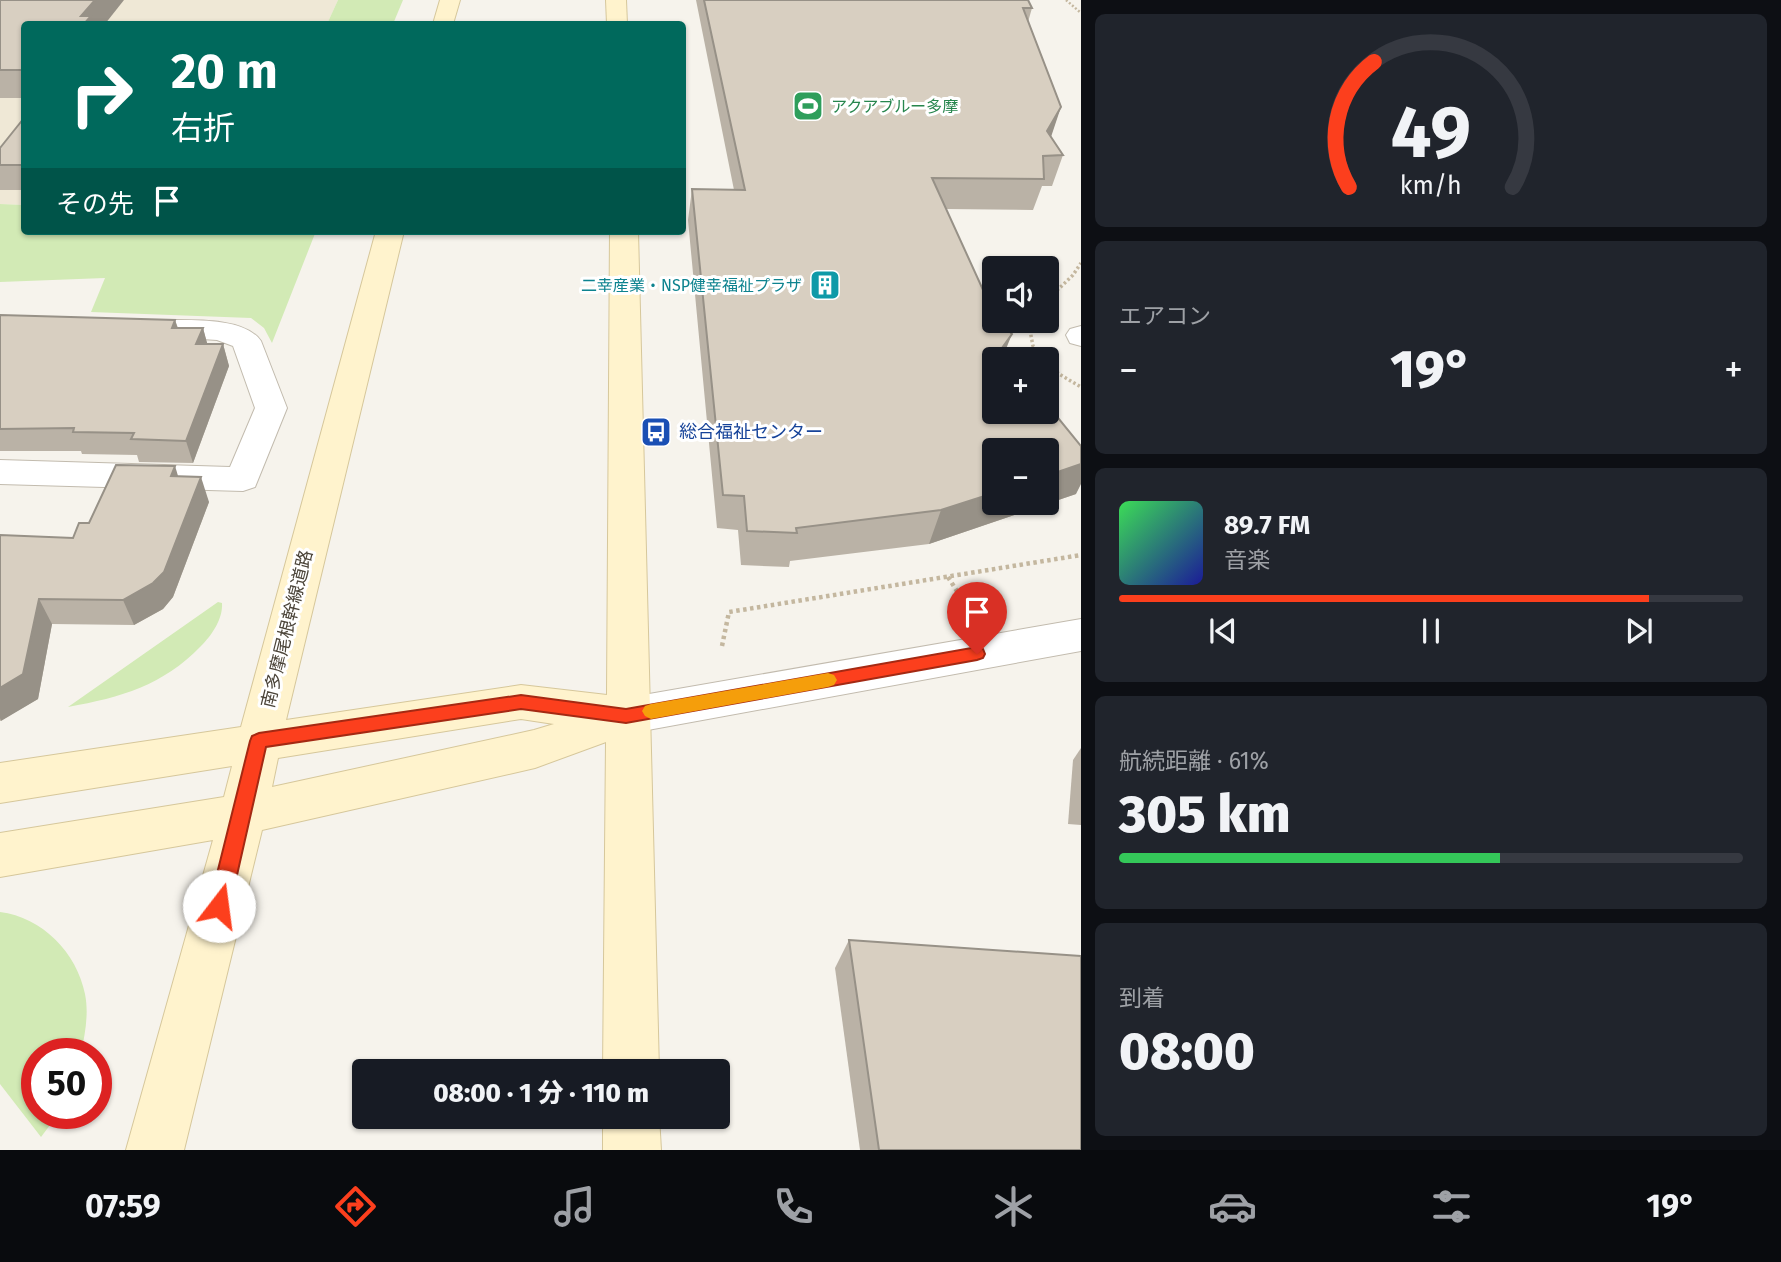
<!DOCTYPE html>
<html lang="ja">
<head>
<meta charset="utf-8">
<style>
	:root { --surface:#171b24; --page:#20242c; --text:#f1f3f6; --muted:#9ea1a6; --line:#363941; --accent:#fc3f1d }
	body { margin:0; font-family:"Fira Sans","Noto Sans JP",sans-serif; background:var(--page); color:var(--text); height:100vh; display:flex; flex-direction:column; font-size:26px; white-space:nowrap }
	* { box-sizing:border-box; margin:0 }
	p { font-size:23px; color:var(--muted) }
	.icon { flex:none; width:38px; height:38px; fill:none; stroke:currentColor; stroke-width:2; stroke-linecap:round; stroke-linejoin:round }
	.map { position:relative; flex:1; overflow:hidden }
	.details { display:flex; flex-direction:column; gap:14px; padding:14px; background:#0d0f14; width:700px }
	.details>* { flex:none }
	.banner { position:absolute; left:21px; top:21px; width:665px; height:214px; border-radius:7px; box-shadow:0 2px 5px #0004; background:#00695c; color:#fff; overflow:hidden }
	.controls { position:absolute; left:982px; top:256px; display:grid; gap:14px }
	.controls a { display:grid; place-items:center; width:77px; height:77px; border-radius:7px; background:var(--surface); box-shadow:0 2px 5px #0004; font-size:35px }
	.speed { position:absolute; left:21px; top:1038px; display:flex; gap:14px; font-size:35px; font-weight:700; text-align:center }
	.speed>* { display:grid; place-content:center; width:91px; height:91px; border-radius:50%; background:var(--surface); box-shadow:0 2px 5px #0004; line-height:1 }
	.speed .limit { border:10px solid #d22; background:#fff; color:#111 }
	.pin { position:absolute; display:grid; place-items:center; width:60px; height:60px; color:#fff; margin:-72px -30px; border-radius:50% 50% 50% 0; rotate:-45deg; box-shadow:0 0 7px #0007 }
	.pin .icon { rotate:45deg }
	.me { position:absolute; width:77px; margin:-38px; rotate:15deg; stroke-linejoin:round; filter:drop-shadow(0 0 5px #0008) }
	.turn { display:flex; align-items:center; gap:24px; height:147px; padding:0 35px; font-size:32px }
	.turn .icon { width:91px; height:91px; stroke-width:2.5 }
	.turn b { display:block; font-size:49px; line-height:60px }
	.then { display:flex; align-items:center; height:66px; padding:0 35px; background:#0003; gap:14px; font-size:26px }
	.big { font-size:52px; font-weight:800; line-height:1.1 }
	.details .widget { flex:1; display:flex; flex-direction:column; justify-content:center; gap:10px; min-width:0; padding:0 24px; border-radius:10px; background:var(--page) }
	.details .dial { align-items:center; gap:0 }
	.dial svg { height:182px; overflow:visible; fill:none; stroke:var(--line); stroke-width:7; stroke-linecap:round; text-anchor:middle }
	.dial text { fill:var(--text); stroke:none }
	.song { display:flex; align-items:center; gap:21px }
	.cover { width:84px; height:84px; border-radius:10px; background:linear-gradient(135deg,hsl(130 70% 55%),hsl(240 70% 35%)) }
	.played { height:7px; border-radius:4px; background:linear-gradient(90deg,var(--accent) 85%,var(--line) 85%) }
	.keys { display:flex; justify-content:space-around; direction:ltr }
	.heat { display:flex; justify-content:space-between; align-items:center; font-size:38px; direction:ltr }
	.charge { height:10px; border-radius:5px; background:linear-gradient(90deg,#34c759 61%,var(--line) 0) }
	.trip { position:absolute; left:352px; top:1059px; width:378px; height:70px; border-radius:7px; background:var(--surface); box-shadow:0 2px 5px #0004; font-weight:800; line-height:70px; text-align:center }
	.dock { display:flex; height:112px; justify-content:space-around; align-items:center; background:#090b0e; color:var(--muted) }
	.dock .icon { width:49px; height:49px }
	.dock .current { color:var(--accent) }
	.dock b { font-size:32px; color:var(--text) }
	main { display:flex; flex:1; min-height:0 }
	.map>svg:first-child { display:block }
	.education { fill:#efe8d6 }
	.green { fill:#d2eab5 }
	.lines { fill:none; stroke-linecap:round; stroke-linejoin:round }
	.minor-casing { stroke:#c2bbae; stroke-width:2 }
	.tertiary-casing { stroke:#c2bbae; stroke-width:2 }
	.secondary-casing { stroke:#d6c79b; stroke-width:2 }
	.path-far2 { stroke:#c4b79f; stroke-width:2.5; stroke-dasharray:2 2; stroke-linecap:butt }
	.path-far1 { stroke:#c4b79f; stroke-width:3.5; stroke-dasharray:2.5 2.5; stroke-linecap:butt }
	.path { stroke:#c4b79f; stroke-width:4.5; stroke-dasharray:3.5 3.5; stroke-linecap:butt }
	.minor { fill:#fff; fill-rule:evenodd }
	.tertiary { fill:#fff; fill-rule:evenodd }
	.secondary { fill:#fff3cd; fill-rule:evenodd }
	.wall { fill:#bab2a6 }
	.shaded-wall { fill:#979187 }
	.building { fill:#d8cfc1; stroke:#979187; stroke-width:2 }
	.route { fill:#fc3f1d; stroke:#a42913; stroke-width:2 }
	.slow { fill:#f59e0b }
	.labels { text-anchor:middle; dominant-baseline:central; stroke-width:6; stroke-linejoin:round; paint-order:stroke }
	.far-leisure-label { font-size:16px; fill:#27864d; stroke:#fff; text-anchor:start }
	.far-culture-label { font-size:16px; fill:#0d838f; stroke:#fff; text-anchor:end }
	.transit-label { font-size:18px; fill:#164399; stroke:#fff; text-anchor:start }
	.street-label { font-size:18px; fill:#4b4439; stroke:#fff }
</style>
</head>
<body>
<main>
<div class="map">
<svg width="1081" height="1150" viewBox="0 0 1081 1150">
	<rect width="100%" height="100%" fill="#f6f3ec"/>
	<path class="education" d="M0,0H338L327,24H24V205L0,204Z"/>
	<g class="green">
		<path d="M338,0H403L393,24H327Z"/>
		<path d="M0,204L24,205V231H316L272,343L264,328L251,318L91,312L105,278L0,282Z"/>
		<path d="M218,602L222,603C223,619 212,635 201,646C162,686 122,697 68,707Z"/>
		<path d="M0,912C42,917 77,953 85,994C89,1014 85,1034 81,1053L37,1054V1113H59L41,1137L0,1084Z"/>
	</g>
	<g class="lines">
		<g class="minor-casing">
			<path id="minor" d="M153,320C182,321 243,315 261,341L287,408L255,487L243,491L0,484V460L230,467L255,408L233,346L217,340L142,335L138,329L142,323Z"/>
		</g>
		<g class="tertiary-casing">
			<g id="tertiary">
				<path d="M1081,326V346L1070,343L1066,335L1070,329Z"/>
				<path d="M1081,619V651L626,734L611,729L604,716L611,703L626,698Z"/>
			</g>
		</g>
		<g class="secondary-casing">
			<g id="secondary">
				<path d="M440,0H460L453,24H433Z"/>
				<path d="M606,0H626L627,24H607Z"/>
				<path d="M376,231H404L286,720L521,685L607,695L610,231H638L659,1071H603L606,742L535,768L262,830L184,1150H126L213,840L0,877V833L224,797L232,766L0,803V763L241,727ZM521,719L554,724L534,730L272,787L278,758Z"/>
				<path d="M603,1116H659L661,1150H603Z"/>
			</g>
		</g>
		<path class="path-far2" d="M1066,0L1081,13"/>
		<g class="path-far1">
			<path d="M1046,301L1073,275L1081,263"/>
			<path d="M1028,320L1033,346L1044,359"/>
			<path d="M1046,361L1059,374L1081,387"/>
		</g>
		<g class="path">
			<path d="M948,577L967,607"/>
			<path d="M722,646L729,612L1081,555"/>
		</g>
		<use href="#minor" class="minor"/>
		<use href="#tertiary" class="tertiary"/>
		<use href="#secondary" class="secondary"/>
	</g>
	<g class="wall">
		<path d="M0,0L24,24V98H0Z"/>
		<path d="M696,0H1028L1032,8L1028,22L1051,137L1063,155L1052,186H1042L1033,210L946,209L1005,351L1076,494L929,544L790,561L789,567L741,565L738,530L717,528L688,220L692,189L734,190Z"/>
		<path d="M24,118V190H0V148Z"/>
		<path d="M0,315L175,320L178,328H203L207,344H223L229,366L193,463L139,462L137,455L82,454L81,451H0Z"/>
		<path d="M178,476L209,502L173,597L163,609L134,625L52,624L38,699L0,721V535L73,538L89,523Z"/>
		<path d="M1081,748V825L1068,824L1073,760Z"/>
		<path d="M849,940L1081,1150H860L835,968Z"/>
	</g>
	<g class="shaded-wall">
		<path d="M95,0H124L105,24H84L81,16Z"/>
		<path d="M1061,107L1051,137L1047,131Z"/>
		<path d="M175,320L182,342L172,328Z"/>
		<path d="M203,328L209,350L196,344Z"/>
		<path d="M1012,334L1002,359V348Z"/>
		<path d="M223,344L229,366L193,463L186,441Z"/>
		<path d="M1081,464V484L1076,494L929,544L941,510L994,493V502H1046V476Z"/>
		<path d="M175,466L183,492L171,476Z"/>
		<path d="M201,477L209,502L173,597L163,609L134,625L123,600Z"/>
		<path d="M39,599L52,624L38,699L1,721L0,718V688Z"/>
	</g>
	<g class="building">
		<path d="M0,0H95L81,16H91L84,24H24V70H0Z"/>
		<path d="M704,0H1028L1032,8H1023L1061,107L1047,131L1063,155L1043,156L1044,179L932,178L994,314V320H999L1012,334L1002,348L1011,359H994V411H1046V403L1081,446V464L1046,476V450H994V493L941,510L796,528L797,533L747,531L744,496L723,495L692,189L745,190Z"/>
		<path d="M24,118V165H0V148Z"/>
		<path d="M0,315L175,320L172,328H203L196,344H223L186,441L131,439L134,433L73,432L74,428L0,429Z"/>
		<path d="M116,465L175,466L171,476L201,477L164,572L153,583L123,600L39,599L23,674L0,688V535L73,538L79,523H89Z"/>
		<path d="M849,940L1081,956V1150H879Z"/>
	</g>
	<path class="route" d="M977,647L983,649L985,654L983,658L977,660L626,723L521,709L266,747L230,906L227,913L219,916L212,913L209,906L250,741L252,736L259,733L521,695L626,709Z"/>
	<path class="slow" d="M828,673L834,675L837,680L834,685L828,687L651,719L645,716L642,711L645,706L651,704Z"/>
	<defs>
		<g id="stadium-square" transform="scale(1.575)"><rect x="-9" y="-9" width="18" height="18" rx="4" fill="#2e9e5b" stroke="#fff"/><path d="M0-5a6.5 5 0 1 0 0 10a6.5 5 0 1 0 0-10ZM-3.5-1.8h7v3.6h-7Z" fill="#fff"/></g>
		<g id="building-square" transform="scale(1.575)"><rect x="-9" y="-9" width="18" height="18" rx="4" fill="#0f9aa8" stroke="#fff"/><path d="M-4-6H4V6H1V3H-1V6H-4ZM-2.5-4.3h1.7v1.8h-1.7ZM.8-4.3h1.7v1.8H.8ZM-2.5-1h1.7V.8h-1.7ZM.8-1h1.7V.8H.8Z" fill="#fff"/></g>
		<g id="bus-square" transform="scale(1.575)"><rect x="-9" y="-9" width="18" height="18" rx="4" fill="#1a4fb4" stroke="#fff"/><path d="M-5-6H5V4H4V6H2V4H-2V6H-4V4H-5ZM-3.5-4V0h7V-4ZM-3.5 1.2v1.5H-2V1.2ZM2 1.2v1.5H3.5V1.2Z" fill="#fff"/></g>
	</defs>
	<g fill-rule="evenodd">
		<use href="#stadium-square" x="808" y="106"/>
		<use href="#building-square" x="825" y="285"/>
		<use href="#bus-square" x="656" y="432"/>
	</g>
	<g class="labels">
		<g class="far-leisure-label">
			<text x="831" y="106">アクアブルー多摩</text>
		</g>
		<g class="far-culture-label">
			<text x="802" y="285">二幸産業・NSP健幸福祉プラザ</text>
		</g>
		<g class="transit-label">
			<text x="679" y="432">総合福祉センター</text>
		</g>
		<g class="street-label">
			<text transform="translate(287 629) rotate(-76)">南多摩尾根幹線道路</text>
		</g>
	</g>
</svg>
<div class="controls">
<a><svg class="icon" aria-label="sound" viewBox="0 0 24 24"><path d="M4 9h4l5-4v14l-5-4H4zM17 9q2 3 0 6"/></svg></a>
<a>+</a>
<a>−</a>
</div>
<div class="speed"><div class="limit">50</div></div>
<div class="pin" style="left:977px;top:654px;background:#d93025"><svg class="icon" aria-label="arrive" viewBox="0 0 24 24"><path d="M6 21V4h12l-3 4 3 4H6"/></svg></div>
<svg class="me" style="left:219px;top:906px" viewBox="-20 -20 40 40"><circle r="19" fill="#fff"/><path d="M0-13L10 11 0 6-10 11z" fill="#fc3f1d"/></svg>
<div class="trip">08:00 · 1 分 · 110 m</div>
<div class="banner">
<div class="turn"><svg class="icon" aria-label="right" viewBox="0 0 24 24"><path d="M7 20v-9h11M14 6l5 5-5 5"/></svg><div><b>20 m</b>右折</div></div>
<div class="then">その先<svg class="icon" aria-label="arrive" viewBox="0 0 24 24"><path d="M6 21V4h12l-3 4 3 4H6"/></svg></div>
</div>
</div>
<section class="details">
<div class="widget dial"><svg viewBox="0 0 100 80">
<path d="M14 69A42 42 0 1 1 86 69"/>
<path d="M14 69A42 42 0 0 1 25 14" stroke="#fc3f1d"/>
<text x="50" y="56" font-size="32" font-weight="700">49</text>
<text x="50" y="72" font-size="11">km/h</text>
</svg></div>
<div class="widget"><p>エアコン</p>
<div class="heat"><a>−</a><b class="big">19°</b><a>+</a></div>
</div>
<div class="widget">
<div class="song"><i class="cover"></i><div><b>89.7 FM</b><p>音楽</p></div></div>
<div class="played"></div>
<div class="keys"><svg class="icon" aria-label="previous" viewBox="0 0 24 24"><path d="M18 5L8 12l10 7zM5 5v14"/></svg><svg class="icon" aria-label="pause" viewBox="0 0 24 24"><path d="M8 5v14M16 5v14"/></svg><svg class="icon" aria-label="next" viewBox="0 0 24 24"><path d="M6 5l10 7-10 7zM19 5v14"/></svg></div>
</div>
<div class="widget"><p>航続距離 · 61%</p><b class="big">305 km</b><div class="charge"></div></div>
<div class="widget"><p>到着</p><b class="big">08:00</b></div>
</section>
</main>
<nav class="dock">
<b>07:59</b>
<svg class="icon current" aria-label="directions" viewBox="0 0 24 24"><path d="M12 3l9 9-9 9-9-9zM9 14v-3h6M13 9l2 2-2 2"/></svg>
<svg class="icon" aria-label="music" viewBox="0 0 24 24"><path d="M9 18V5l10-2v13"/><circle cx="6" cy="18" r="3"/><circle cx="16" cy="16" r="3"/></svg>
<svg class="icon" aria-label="phone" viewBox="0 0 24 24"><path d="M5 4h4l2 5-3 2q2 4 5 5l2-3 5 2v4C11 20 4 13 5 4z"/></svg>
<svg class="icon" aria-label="climate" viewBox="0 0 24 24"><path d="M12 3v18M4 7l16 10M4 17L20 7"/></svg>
<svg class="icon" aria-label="car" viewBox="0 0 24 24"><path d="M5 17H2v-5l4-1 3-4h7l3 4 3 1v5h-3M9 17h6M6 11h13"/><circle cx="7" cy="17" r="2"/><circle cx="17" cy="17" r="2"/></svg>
<svg class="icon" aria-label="filters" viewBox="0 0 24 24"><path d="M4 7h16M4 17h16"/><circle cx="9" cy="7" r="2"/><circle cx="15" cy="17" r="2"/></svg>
<b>19°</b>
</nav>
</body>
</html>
